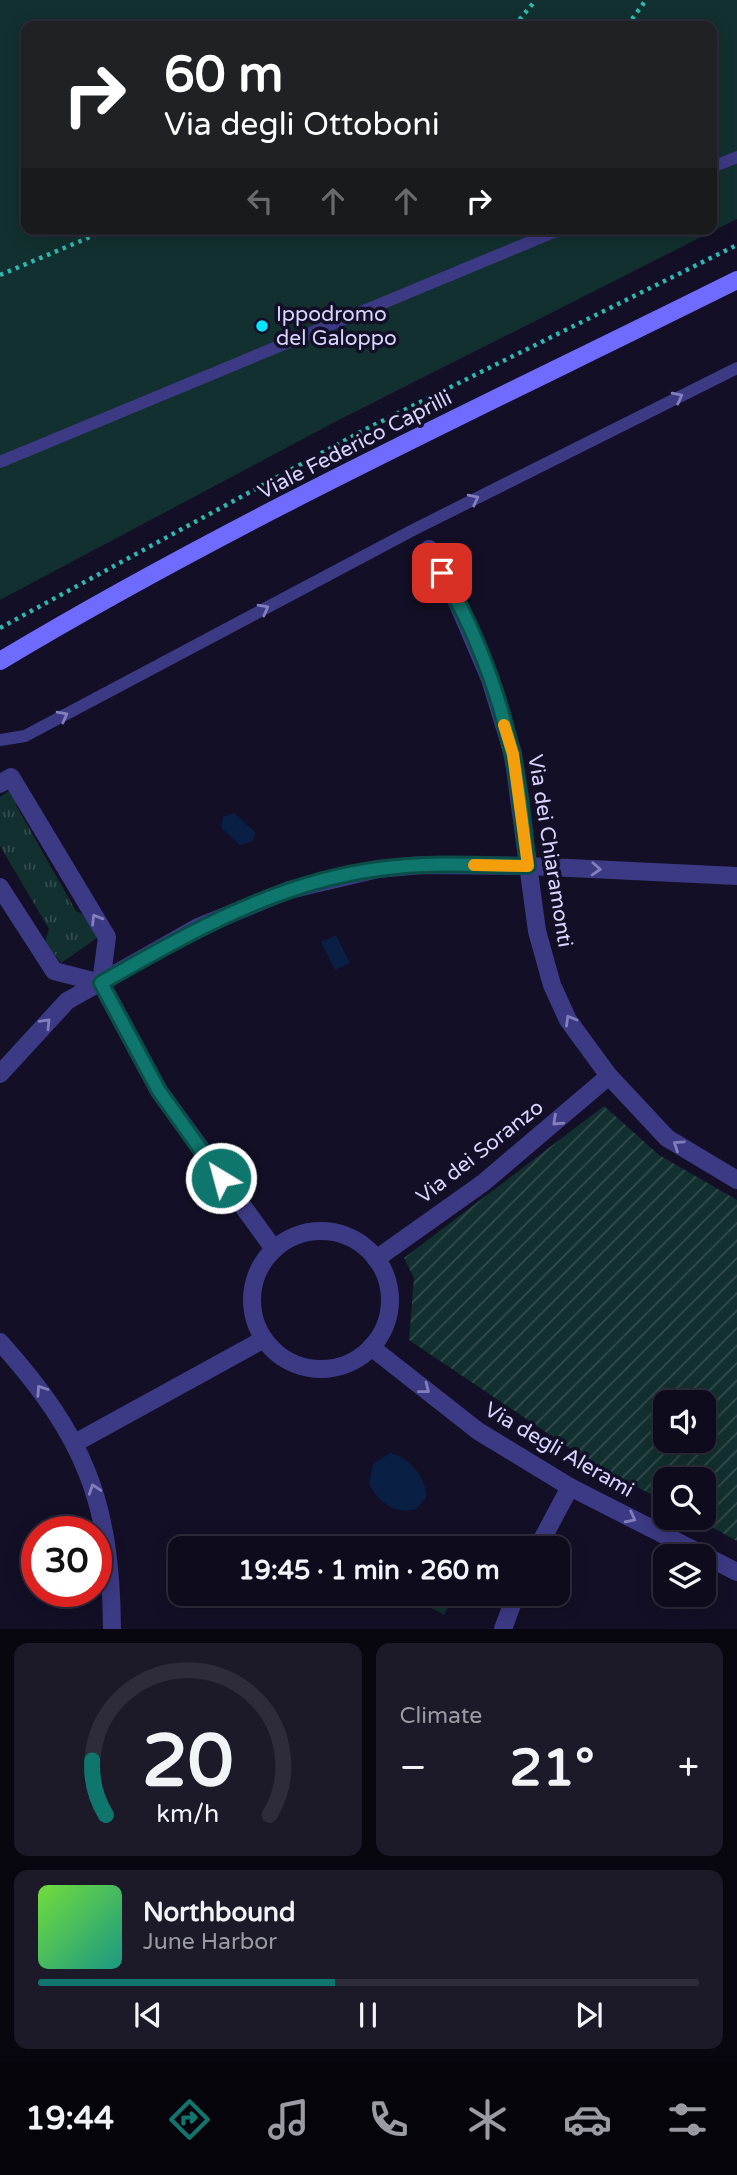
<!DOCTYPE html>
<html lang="en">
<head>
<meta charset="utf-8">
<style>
	:root { --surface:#0e0b1c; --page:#1c1929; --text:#f1f3f6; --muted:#9b9ba3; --line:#2e2b3b; --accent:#0f766e }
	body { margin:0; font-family:"Varela Round",sans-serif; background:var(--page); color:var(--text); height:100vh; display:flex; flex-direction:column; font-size:26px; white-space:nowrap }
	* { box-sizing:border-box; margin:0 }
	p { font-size:23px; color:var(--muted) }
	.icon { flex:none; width:38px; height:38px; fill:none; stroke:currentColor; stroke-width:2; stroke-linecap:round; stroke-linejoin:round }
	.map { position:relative; height:1629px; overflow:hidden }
	.side { display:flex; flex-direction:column; gap:14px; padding:14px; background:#08060f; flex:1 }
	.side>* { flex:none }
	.hud { position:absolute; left:21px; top:21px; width:696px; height:214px; border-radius:14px; box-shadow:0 4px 18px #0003,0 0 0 2px var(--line); background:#202124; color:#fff; overflow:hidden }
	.controls { position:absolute; left:653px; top:1390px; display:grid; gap:14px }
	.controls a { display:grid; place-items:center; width:63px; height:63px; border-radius:14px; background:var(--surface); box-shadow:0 4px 18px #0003,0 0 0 2px var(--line); font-size:35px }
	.speed { position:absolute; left:21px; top:1516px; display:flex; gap:14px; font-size:35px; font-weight:700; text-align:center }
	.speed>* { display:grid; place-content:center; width:91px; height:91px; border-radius:50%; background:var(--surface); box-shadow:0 4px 18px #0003,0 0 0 2px var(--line); line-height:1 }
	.speed .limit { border:10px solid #d22; background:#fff; color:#111 }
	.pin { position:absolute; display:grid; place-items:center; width:60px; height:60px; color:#fff; margin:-30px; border-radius:14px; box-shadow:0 4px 10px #0006 }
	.me { position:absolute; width:77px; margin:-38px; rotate:323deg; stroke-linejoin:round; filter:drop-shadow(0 0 5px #0008) }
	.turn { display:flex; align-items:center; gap:24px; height:147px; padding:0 28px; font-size:32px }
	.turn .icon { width:91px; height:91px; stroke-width:2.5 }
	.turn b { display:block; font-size:49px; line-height:60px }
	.lanes { display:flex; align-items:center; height:66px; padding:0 28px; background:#0003; justify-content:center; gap:35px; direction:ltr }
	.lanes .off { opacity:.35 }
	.big { font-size:52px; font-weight:800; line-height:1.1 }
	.side .widget { flex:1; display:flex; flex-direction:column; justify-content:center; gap:10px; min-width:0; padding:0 24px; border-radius:14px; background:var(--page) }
	.side .dial { align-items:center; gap:0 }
	.dial svg { height:182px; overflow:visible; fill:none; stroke:var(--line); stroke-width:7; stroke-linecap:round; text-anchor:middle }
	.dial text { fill:var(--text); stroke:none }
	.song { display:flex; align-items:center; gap:21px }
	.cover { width:84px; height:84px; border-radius:10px; background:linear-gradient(135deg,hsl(100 70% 55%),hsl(170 70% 35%)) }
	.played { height:7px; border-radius:4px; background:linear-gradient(90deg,var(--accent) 45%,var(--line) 45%) }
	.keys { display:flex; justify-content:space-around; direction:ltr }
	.heat { display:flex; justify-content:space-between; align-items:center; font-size:38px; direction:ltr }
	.side .tiles { flex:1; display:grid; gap:14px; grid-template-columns:1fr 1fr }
	.widget:last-child { grid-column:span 2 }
	.trip { position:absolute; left:168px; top:1536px; width:402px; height:70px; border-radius:14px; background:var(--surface); box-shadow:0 4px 18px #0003,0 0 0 2px var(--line); font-weight:800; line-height:70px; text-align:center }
	.tabs { display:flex; height:112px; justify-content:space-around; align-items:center; background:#06040b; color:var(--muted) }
	.tabs .icon { width:49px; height:49px }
	.tabs .on { color:var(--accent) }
	.tabs b { font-size:32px; color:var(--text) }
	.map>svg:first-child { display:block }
	.grass { fill:url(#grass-tufts) }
	.garden { fill:url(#garden-furrows); fill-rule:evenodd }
	.pitch { fill:#12302f; fill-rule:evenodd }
	.water { fill:#0a1f44 }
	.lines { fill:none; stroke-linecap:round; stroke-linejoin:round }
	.path { stroke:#2fb8b0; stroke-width:4.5; stroke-dasharray:3.5 5; stroke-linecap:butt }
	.lane { stroke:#3d3a85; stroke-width:12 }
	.street { stroke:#3d3a85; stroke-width:18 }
	.secondary { stroke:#6f6bff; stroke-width:18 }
	.oneway { stroke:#837fbc }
	.route-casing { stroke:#0a4d48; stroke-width:18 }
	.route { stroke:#0f766e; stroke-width:12 }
	.slow { stroke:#f59e0b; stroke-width:12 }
	.poi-dot { fill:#00e5ff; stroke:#130f26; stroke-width:2.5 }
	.labels { text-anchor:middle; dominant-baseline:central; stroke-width:7; stroke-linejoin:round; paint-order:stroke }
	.poi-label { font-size:21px; fill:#d9d4ff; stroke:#130f26; text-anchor:start }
	.street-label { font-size:21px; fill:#d9d4ff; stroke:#130f26 }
</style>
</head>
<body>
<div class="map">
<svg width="737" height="1629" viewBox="0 0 737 1629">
	<defs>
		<pattern id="grass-tufts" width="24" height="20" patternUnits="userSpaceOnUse" patternTransform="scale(1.75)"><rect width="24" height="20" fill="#12302f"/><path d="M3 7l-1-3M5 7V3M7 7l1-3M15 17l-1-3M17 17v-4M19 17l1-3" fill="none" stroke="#344d4e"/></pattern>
		<pattern id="garden-furrows" width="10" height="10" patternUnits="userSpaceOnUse" patternTransform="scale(1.75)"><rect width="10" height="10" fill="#12302f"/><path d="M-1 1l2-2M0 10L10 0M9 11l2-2" fill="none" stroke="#344d4e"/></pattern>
	</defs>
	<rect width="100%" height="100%" fill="#130f26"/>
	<path class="grass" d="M13,788L18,796L16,805L76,911L89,917L100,936L61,963L45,942L49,929L0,846V797Z"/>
	<path class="garden" d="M604,1106L659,1155L737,1200V1541L693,1517H704V1479H665V1502L589,1461L409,1340L414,1278L404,1258ZM665,1402H704V1440H665Z"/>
	<g class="pitch">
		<path d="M0,0H737V219L333,423L0,600ZM26,26H712V229H26Z"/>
		<path d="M384,1534L412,1549H375Z"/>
		<path d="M406,1594H455L444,1615Z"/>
	</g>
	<g class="water">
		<path d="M234,813L255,832L253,841L240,845L221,828L223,817Z"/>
		<path d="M336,935L350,963L335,970L321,942Z"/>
		<path d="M390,1453C409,1457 427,1478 426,1498L416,1509C394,1515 379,1502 369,1484L373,1464Z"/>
	</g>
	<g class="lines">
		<g class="path">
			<path d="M514,26L536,0"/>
			<path d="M627,26L646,0"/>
			<path d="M0,275L109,229"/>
			<path d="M0,628L364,430L737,245"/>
		</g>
		<g class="lane">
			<path d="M712,167L737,157"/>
			<path d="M0,462L561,229"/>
			<path d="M0,740L25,736L413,530L737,368"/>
		</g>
		<g class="street">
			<path d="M429,549L455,597L490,679L513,754L537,931L552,985L568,1020L609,1076L667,1138L737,1180"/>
			<path d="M0,784L11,777L107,937L101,983L159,1091L274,1249"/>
			<path d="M0,887L54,971L101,983"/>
			<path d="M0,1074L67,1001L198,927L289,890L378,869L422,865L528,866L737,876"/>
			<circle cx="321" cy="1300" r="69"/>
			<path d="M376,1259L483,1183L609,1076"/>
			<path d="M0,1342C85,1437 111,1502 112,1629"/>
			<path d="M371,1347L478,1431L570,1487L737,1572"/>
			<path d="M75,1443L264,1339"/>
			<path d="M537,1549L570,1487"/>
			<path d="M503,1629L516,1594"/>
		</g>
		<path class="secondary" d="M0,661C237,519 490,403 737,280"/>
	</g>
	<defs><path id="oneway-chevron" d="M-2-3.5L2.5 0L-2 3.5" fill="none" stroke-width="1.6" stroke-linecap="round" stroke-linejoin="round" transform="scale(1.75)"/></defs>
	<g class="oneway">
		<use href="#oneway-chevron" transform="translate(678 397) rotate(-27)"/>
		<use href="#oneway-chevron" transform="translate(474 499) rotate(-27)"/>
		<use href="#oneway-chevron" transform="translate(264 609) rotate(-28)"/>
		<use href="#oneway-chevron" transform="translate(63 716) rotate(-28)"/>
		<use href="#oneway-chevron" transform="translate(596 869) rotate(3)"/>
		<use href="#oneway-chevron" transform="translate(96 919) rotate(-121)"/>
		<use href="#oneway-chevron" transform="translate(570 1020) rotate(-120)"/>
		<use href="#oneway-chevron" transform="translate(46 1023) rotate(-46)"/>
		<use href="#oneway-chevron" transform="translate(557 1121) rotate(137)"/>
		<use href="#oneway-chevron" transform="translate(678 1145) rotate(-146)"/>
		<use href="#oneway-chevron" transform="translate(425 1389) rotate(38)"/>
		<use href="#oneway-chevron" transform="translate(41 1390) rotate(-124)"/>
		<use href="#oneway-chevron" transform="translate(94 1489) rotate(-108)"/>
		<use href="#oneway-chevron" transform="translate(631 1518) rotate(27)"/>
	</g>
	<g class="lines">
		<g class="route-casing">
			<path id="route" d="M221,1178L159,1091L101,983C189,933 277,882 379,869C429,862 478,865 528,866C523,829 521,790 512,753C498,691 474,628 442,573"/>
		</g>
		<use href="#route" class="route"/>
		<path class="slow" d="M474,865L528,866L513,754L504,725"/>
	</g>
	<circle class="poi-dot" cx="262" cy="326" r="7"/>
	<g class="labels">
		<g class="poi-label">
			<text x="276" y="314">Ippodromo<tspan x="276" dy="24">del Galoppo</tspan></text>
		</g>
		<g class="street-label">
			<text transform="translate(355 445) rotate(-27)">Viale Federico Caprilli</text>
			<text transform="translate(550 851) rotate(81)">Via dei Chiaramonti</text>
			<text transform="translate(480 1152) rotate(-38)">Via dei Soranzo</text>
			<text transform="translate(559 1450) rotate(30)">Via degli Alerami</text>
		</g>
	</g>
</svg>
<div class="controls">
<a><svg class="icon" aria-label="sound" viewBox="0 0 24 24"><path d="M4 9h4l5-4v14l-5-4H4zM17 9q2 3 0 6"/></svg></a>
<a><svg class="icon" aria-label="search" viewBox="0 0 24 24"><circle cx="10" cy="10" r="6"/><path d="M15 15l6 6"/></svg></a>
<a><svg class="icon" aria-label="layers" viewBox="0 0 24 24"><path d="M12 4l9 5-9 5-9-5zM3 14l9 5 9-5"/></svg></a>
</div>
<div class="speed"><div class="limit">30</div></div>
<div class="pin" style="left:442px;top:573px;background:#d93025"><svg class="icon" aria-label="arrive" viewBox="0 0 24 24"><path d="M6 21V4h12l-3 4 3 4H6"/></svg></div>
<svg class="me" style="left:221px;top:1178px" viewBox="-20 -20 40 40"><circle r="17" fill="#0f766e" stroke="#fff" stroke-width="3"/><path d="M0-11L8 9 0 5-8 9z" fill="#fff"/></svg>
<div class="trip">19:45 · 1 min · 260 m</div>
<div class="hud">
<div class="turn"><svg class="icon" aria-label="right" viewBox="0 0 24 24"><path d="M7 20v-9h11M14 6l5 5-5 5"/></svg><div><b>60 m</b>Via degli Ottoboni</div></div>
<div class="lanes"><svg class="icon off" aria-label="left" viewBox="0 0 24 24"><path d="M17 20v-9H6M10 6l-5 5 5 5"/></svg><svg class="icon off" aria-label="ahead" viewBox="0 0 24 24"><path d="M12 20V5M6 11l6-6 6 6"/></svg><svg class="icon off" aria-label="ahead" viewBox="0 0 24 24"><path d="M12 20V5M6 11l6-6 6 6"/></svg><svg class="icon" aria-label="right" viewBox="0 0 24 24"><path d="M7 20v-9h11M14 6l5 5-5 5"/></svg></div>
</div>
</div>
<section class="side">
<div class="tiles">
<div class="widget dial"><svg viewBox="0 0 100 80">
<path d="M14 69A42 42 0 1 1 86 69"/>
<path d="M14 69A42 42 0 0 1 8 45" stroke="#0f766e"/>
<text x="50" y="56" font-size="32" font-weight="700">20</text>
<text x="50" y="72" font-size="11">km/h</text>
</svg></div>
<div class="widget"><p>Climate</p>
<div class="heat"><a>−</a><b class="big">21°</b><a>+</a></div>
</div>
<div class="widget">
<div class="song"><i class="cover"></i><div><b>Northbound</b><p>June Harbor</p></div></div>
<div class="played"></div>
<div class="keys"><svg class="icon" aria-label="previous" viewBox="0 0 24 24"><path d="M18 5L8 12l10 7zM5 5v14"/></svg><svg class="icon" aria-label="pause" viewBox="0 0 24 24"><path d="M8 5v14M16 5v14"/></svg><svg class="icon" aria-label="next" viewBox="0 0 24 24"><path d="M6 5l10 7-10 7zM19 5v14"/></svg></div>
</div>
</div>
</section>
<nav class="tabs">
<b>19:44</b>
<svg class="icon on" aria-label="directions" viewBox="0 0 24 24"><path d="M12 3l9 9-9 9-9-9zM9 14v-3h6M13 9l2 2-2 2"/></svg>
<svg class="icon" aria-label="music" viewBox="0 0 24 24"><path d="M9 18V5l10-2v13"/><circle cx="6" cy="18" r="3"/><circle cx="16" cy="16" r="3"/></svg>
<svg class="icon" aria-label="phone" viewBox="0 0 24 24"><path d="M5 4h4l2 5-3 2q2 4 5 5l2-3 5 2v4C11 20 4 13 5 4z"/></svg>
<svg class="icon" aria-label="climate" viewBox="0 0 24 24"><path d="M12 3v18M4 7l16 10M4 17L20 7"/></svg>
<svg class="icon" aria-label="car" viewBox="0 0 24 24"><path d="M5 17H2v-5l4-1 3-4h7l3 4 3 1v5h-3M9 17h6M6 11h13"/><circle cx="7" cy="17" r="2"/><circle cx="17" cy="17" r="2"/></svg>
<svg class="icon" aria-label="filters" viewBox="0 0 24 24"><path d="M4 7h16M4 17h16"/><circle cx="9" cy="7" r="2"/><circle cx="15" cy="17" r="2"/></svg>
</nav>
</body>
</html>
